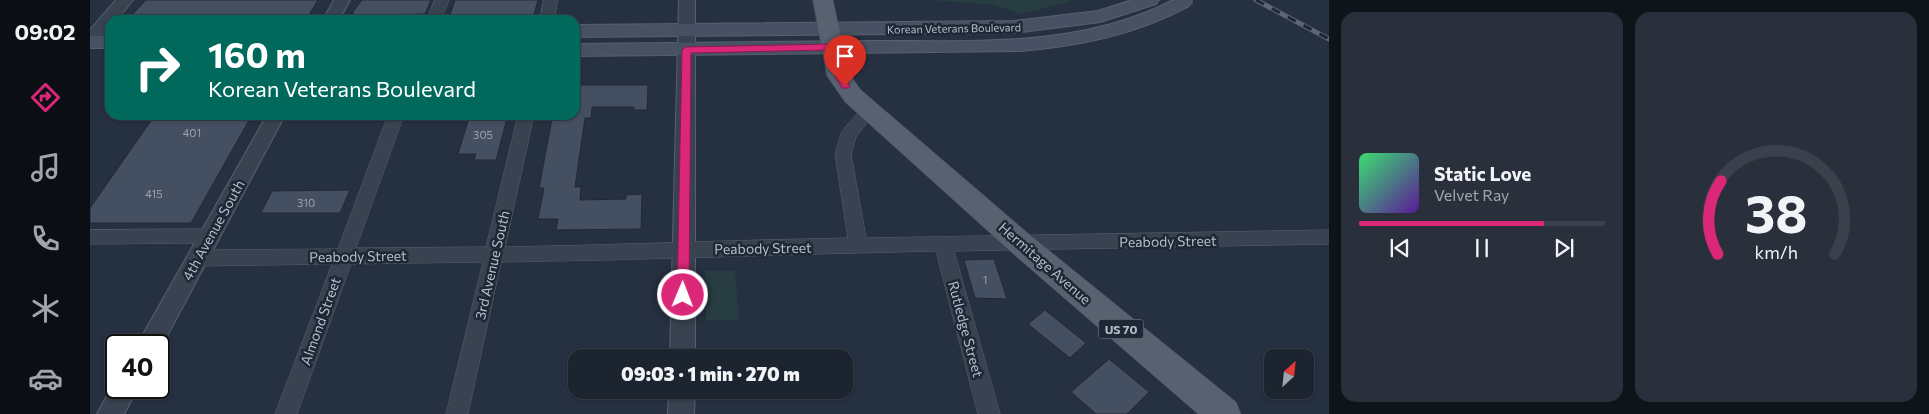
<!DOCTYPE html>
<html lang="en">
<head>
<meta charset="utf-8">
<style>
	:root { --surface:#1c2430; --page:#29303c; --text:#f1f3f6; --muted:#a0a4ab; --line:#3a414c; --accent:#db2777 }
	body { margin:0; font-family:Commissioner,sans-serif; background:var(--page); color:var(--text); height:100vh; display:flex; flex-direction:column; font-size:19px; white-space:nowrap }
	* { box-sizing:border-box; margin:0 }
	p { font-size:16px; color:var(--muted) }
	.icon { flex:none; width:28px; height:28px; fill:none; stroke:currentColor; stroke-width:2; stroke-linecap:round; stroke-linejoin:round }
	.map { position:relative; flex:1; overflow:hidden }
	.panel { display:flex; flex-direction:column; gap:12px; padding:12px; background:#0f141a; width:600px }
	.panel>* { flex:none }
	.top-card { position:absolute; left:15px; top:15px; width:475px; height:105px; border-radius:15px; box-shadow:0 1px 4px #0004,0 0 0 1px var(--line); background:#00695c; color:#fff; overflow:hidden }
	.needle { width:32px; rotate:27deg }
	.buttons { position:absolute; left:1174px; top:349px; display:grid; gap:10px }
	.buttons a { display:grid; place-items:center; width:50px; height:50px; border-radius:10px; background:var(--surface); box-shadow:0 1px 4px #0004,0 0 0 1px var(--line); font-size:25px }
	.speed { position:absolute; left:15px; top:334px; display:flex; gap:10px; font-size:25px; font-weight:700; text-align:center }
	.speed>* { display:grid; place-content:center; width:65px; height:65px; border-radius:50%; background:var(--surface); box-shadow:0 1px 4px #0004,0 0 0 1px var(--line); line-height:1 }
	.speed .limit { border:2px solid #111; border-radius:8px; background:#fff; color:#111 }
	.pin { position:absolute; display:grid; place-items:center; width:42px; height:42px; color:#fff; margin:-51px -21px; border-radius:50% 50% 50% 0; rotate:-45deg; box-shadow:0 0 5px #0007 }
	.pin .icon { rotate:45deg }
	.me { position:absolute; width:55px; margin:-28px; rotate:1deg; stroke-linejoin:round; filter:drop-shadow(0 0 4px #0008) }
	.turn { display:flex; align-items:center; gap:18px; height:105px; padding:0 20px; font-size:22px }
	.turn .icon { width:65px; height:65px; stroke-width:2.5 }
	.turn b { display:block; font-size:35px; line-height:42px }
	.panel .card { flex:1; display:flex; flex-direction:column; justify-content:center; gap:8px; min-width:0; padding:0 18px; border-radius:15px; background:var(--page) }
	.panel .dial { align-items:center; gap:0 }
	.dial svg { height:130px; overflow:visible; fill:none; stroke:var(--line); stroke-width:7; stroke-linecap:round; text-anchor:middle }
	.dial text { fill:var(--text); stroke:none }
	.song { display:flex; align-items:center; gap:15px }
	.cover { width:60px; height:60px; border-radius:8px; background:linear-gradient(135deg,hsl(140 70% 55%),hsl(270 70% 35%)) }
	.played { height:5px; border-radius:2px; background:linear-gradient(90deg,var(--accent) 75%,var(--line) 75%) }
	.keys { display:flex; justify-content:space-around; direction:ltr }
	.panel .tiles { flex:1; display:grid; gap:12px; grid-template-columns:repeat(2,1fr) }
	.trip { position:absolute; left:478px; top:349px; width:285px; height:50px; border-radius:15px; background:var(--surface); box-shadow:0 1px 4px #0004,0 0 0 1px var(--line); font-weight:800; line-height:50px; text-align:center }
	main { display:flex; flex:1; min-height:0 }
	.tab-bar { display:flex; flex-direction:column; width:90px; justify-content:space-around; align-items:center; background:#0b0e13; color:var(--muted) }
	.tab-bar .icon { width:35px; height:35px }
	.tab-bar .current { color:var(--accent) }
	.tab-bar b { font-size:22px; color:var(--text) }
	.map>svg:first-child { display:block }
	.green { fill:#273d41 }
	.building { fill:#445062; stroke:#202937 }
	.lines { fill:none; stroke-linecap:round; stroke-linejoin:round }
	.minor-casing { stroke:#57606d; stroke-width:1 }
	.tertiary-casing { stroke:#57606d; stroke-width:2 }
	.secondary-casing { stroke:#57606d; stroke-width:2 }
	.primary-casing { stroke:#434b59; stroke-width:1 }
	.minor { fill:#394250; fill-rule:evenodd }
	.tertiary { fill:#394250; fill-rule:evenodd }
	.secondary { fill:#475163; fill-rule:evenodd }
	.primary { fill:#576170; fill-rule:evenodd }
	.rail-casing { stroke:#5b6677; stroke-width:5 }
	.rail { stroke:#1e2735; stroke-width:3; stroke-dasharray:9; stroke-linecap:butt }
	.route { fill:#db2777; stroke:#8e194d }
	.labels { text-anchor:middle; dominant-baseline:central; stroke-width:5; stroke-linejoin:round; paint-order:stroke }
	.far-street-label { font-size:11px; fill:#b6bdca; stroke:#1e2735 }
	.number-label { font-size:11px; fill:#9aa2b0 }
	.shield { fill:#1e2735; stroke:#88909d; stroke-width:1 }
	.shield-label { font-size:12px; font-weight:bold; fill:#b6bdca }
	.street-label { font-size:14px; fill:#b6bdca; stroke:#1e2735 }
</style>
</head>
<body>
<main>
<nav class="tab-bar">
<b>09:02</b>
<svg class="icon current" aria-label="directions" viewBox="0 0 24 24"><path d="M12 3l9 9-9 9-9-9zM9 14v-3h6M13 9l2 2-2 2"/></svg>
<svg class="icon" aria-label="music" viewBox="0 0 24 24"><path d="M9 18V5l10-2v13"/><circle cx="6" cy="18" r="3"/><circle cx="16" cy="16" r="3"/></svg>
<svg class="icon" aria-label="phone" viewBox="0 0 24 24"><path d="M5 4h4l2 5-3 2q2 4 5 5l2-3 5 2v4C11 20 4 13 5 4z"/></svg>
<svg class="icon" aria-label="climate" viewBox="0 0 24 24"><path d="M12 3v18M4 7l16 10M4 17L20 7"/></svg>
<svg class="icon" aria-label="car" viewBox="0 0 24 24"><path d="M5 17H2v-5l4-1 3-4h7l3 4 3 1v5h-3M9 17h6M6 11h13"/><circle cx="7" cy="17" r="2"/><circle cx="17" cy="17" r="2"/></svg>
</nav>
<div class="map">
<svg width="1239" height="414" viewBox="0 0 1239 414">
	<rect width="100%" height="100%" fill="#253040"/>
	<g class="green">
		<path d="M840,0H981L975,3L930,14L904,5Z"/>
		<path d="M615,271H645L649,320H616Z"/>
	</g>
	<g class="building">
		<path d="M56,0H228L217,18L37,20Z"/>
		<path d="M272,0H341L335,14L283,15L282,17L272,18L262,13Z"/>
		<path d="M365,0H448L443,18H359Z"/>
		<path d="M490,85H558L557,110H544V107H502L501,118H495L485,187H491L490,200L536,199V195L552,194L551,229L466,230L468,219H448L454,188H449L462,119H465L466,115H485V94H488Z"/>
		<path d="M65,115H162L101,223H0V208Z"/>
		<path d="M380,115H418L406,160H384L386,154H368Z"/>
		<path d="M260,190L250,213H171L182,191Z"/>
		<path d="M904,259L917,299L885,298L874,260Z"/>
		<path d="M955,310L996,343L980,358L938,324Z"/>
		<path d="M1019,359L1059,392L1037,414H1006L981,392Z"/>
	</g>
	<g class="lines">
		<g class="minor-casing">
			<g id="minor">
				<path d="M345,0H359L351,20H337Z"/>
				<path d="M454,0H468L464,20H450Z"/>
				<path d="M778,106L783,107L786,111L766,137L761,154L776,238L1239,230V244L864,251L910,414H888L846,251C701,254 556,260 411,262L378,414H356L393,262L261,264L207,414H185L242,264L107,266L100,263L98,258L100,253L107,250L248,249L298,115H314L266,248L396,247L428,115H444L415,247C529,245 643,240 758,238L745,154L752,131L773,107Z"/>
				<path d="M119,229L125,231L128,236L125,241L119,243L0,244V230Z"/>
			</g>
		</g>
		<g class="tertiary-casing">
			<g id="tertiary">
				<path d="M26,0H43L27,20H20C20,31 11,44 0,46V30Z"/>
				<path d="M244,0H260L249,20H233Z"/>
				<path d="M589,0H605V358H580Z"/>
				<path d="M177,115H195L69,351V345H47Z"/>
				<path d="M26,379V388H48L34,414H7Z"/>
				<path d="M579,390H605L604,414H578Z"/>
			</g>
		</g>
		<g class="secondary-casing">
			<g id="secondary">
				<path d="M1042,0H1069L1066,4L1010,22L924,33L485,37V25L924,21L1008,11Z"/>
				<path d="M1083,0H1101L1102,2L1099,6C1044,35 994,45 932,51L485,56V44C581,43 676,42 772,41C878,40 986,50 1083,0Z"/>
				<rect x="0" y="36" width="20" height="12"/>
			</g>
		</g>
		<g class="primary-casing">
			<path id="primary" d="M723,0H743L757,66L760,75L771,90L940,235L1146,402L1151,414H1108L920,251L755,102L737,76Z"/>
		</g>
		<use href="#minor" class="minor"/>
		<use href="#tertiary" class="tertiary"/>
		<use href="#secondary" class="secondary"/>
		<use href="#primary" class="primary"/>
		<g class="rail-casing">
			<path id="rail" d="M1166,0L1239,39"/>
		</g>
		<use href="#rail" class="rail"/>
	</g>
	<path class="route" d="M742,44L746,47L754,76L760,86L759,88H752L745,76L738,50L601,53L599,295L597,299H589L587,295L592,50L596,47Z"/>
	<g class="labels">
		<g class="far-street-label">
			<text transform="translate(864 28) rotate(-1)">Korean Veterans Boulevard</text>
		</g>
		<g class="number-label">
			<text x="102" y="132">401</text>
			<text x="393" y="134">305</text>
			<text x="64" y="193">415</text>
			<text x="216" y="202">310</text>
			<text x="895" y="279">1</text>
		</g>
		<rect class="shield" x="1008.5" y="319.5" width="45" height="19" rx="4"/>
		<g class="shield-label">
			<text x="1031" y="329">US 70</text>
		</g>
		<g class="street-label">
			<text transform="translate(123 230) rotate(-61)">4th Avenue South</text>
			<text transform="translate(1078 241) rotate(-1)">Peabody Street</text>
			<text transform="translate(673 248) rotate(-1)">Peabody Street</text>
			<text transform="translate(268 256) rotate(-1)">Peabody Street</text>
			<text transform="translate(955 263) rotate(41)">Hermitage Avenue</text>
			<text transform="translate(402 265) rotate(-77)">3rd Avenue South</text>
			<text transform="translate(230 321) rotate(-70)">Almond Street</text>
			<text transform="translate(876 329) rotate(75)">Rutledge Street</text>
		</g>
	</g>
</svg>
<div class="buttons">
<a><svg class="needle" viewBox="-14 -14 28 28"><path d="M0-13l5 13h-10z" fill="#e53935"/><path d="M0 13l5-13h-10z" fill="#a0a4ab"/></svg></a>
</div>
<div class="speed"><div class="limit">40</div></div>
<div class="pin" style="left:755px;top:86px;background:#d93025"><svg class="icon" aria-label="arrive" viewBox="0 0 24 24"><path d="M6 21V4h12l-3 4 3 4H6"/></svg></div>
<svg class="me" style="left:593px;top:295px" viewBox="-20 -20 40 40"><circle r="17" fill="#db2777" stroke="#fff" stroke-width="3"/><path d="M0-11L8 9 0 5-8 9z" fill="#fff"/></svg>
<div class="trip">09:03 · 1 min · 270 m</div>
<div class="top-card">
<div class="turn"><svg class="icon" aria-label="right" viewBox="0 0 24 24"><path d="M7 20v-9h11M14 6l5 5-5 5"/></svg><div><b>160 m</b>Korean Veterans Boulevard</div></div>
</div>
</div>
<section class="panel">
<div class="tiles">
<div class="card">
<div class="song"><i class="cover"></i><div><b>Static Love</b><p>Velvet Ray</p></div></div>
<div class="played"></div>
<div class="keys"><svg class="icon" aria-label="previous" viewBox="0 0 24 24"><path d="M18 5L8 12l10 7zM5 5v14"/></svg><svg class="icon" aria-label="pause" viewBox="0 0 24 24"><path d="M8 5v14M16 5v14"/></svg><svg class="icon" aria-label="next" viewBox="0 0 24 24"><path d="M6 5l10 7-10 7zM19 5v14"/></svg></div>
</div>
<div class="card dial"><svg viewBox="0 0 100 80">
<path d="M14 69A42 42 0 1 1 86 69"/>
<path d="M14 69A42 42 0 0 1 16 24" stroke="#db2777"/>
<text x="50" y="56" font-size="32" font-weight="700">38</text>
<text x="50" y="72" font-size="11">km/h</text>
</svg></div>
</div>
</section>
</main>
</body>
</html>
